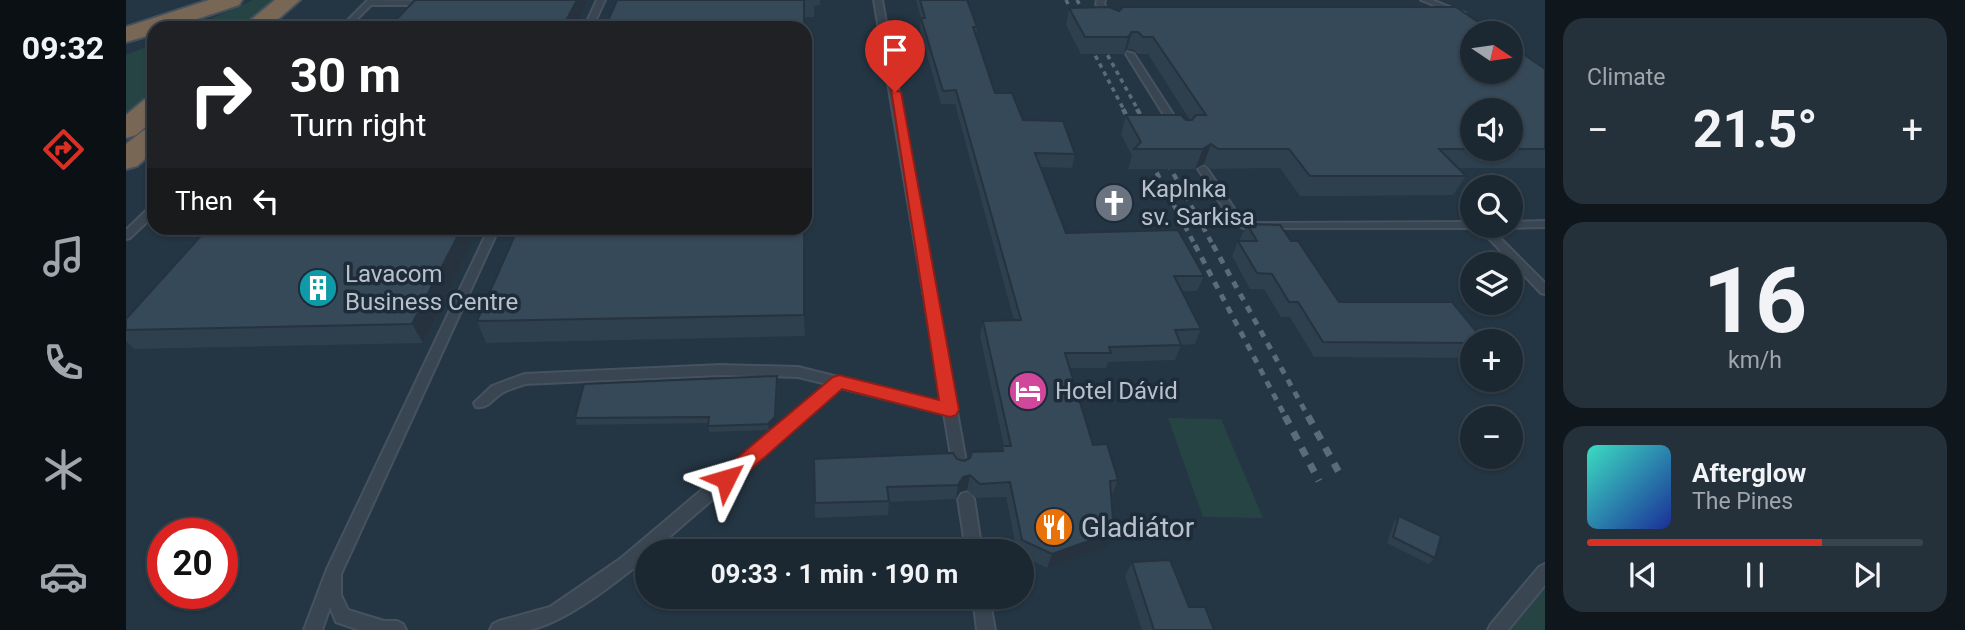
<!DOCTYPE html>
<html lang="en">
<head>
<meta charset="utf-8">
<style>
	:root { --surface:#1b2832; --page:#24303a; --text:#f1f3f6; --muted:#a0a6ac; --line:#39444d; --accent:#d93025 }
	body { margin:0; font-family:Roboto,sans-serif; background:var(--page); color:var(--text); height:100vh; display:flex; flex-direction:column; font-size:26px; white-space:nowrap }
	* { box-sizing:border-box; margin:0 }
	p { font-size:23px; color:var(--muted) }
	.icon { flex:none; width:38px; height:38px; fill:none; stroke:currentColor; stroke-width:2; stroke-linecap:round; stroke-linejoin:round }
	.map { position:relative; flex:1; overflow:hidden }
	.details { display:flex; flex-direction:column; gap:18px; padding:18px; background:#0f161c; width:420px }
	.details>* { flex:none }
	.guide { position:absolute; left:21px; top:21px; width:665px; height:214px; border-radius:21px; box-shadow:0 2px 5px #0004,0 0 0 2px var(--line); background:#202124; color:#fff; overflow:hidden }
	.needle { width:46px; rotate:103deg }
	.buttons { position:absolute; left:1334px; top:21px; display:grid; gap:14px }
	.buttons a { display:grid; place-items:center; width:63px; height:63px; border-radius:50%; background:var(--surface); box-shadow:0 2px 5px #0004,0 0 0 2px var(--line); font-size:35px }
	.speed { position:absolute; left:21px; top:518px; display:flex; gap:14px; font-size:35px; font-weight:700; text-align:center }
	.speed>* { display:grid; place-content:center; width:91px; height:91px; border-radius:50%; background:var(--surface); box-shadow:0 2px 5px #0004,0 0 0 2px var(--line); line-height:1 }
	.speed .limit { border:10px solid #d22; background:#fff; color:#111 }
	.pin { position:absolute; display:grid; place-items:center; width:60px; height:60px; color:#fff; margin:-72px -30px; border-radius:50% 50% 50% 0; rotate:-45deg; box-shadow:0 0 7px #0007 }
	.pin .icon { rotate:45deg }
	.me { position:absolute; width:77px; margin:-38px; rotate:50deg; stroke-linejoin:round; filter:drop-shadow(0 0 5px #0008) }
	.turn { display:flex; align-items:center; gap:24px; height:147px; padding:0 28px; font-size:32px }
	.turn .icon { width:91px; height:91px; stroke-width:2.5 }
	.turn b { display:block; font-size:49px; line-height:60px }
	.then { display:flex; align-items:center; height:66px; padding:0 28px; background:#0003; gap:14px; font-size:26px }
	.big { font-size:52px; font-weight:700; line-height:1.1 }
	.details .tile { flex:1; display:flex; flex-direction:column; justify-content:center; gap:10px; min-width:0; padding:0 24px; border-radius:21px; background:var(--page) }
	.details .dial { align-items:center; gap:0 }
	.dial b { font-size:91px; line-height:1 }
	.song { display:flex; align-items:center; gap:21px }
	.cover { width:84px; height:84px; border-radius:10px; background:linear-gradient(135deg,hsl(170 70% 55%),hsl(230 70% 35%)) }
	.played { height:7px; border-radius:4px; background:linear-gradient(90deg,var(--accent) 70%,var(--line) 70%) }
	.keys { display:flex; justify-content:space-around; direction:ltr }
	.heat { display:flex; justify-content:space-between; align-items:center; font-size:38px; direction:ltr }
	.trip { position:absolute; left:509px; top:539px; width:399px; height:70px; border-radius:35px; background:var(--surface); box-shadow:0 2px 5px #0004,0 0 0 2px var(--line); font-weight:700; line-height:70px; text-align:center }
	main { display:flex; flex:1; min-height:0 }
	.menu { display:flex; flex-direction:column; width:126px; justify-content:space-around; align-items:center; background:#0b1014; color:var(--muted) }
	.menu .icon { width:49px; height:49px }
	.menu .current { color:var(--accent) }
	.menu b { font-size:32px; color:var(--text) }
	.map>svg:first-child { display:block }
	.green { fill:#274444 }
	.lines { fill:none; stroke-linecap:round; stroke-linejoin:round }
	.lane-casing { stroke:#46525f; stroke-width:4 }
	.highway-casing { stroke:#44515d; stroke-width:4 }
	.lane { fill:#394652; fill-rule:evenodd }
	.highway { fill:#796756; fill-rule:evenodd }
	.rail-far3 { stroke:#5b6b7a; stroke-width:3.5; stroke-dasharray:4.5 4.5; stroke-linecap:butt }
	.rail-far2 { stroke:#5b6b7a; stroke-width:4.5; stroke-dasharray:6 6; stroke-linecap:butt }
	.rail-far1 { stroke:#5b6b7a; stroke-width:5; stroke-dasharray:7 7; stroke-linecap:butt }
	.rail { stroke:#5b6b7a; stroke-width:7; stroke-dasharray:9 9; stroke-linecap:butt }
	.wall { fill:#2e3f4d }
	.shaded-wall { fill:#26333e }
	.building { fill:#364959; stroke:#26333e; stroke-width:2 }
	.route { fill:#d93025; stroke:#8d1f18; stroke-width:2 }
	.labels { text-anchor:middle; dominant-baseline:central; stroke-width:7; stroke-linejoin:round; paint-order:stroke }
	.poi-label { font-size:24px; fill:#b6c1cc; stroke:#1e2b38; text-anchor:start }
	.near-poi-label { font-size:28px; fill:#b6c1cc; stroke:#1e2b38; text-anchor:start }
</style>
</head>
<body>
<main>
<nav class="menu">
<b>09:32</b>
<svg class="icon current" aria-label="directions" viewBox="0 0 24 24"><path d="M12 3l9 9-9 9-9-9zM9 14v-3h6M13 9l2 2-2 2"/></svg>
<svg class="icon" aria-label="music" viewBox="0 0 24 24"><path d="M9 18V5l10-2v13"/><circle cx="6" cy="18" r="3"/><circle cx="16" cy="16" r="3"/></svg>
<svg class="icon" aria-label="phone" viewBox="0 0 24 24"><path d="M5 4h4l2 5-3 2q2 4 5 5l2-3 5 2v4C11 20 4 13 5 4z"/></svg>
<svg class="icon" aria-label="climate" viewBox="0 0 24 24"><path d="M12 3v18M4 7l16 10M4 17L20 7"/></svg>
<svg class="icon" aria-label="car" viewBox="0 0 24 24"><path d="M5 17H2v-5l4-1 3-4h7l3 4 3 1v5h-3M9 17h6M6 11h13"/><circle cx="7" cy="17" r="2"/><circle cx="17" cy="17" r="2"/></svg>
</nav>
<div class="map">
<svg width="1419" height="630" viewBox="0 0 1419 630">
	<rect width="100%" height="100%" fill="#243543"/>
	<g class="green">
		<path d="M127,0H151L115,28H65Z"/>
		<path d="M28,44V96L0,117V55Z"/>
		<path d="M1042,418L1095,419L1137,518L1077,517Z"/>
		<path d="M1419,572V630H1371Z"/>
	</g>
	<g class="lines">
		<g class="lane-casing">
			<g id="lane">
				<path d="M242,0L303,1L307,3L303,5H245L222,28H214Z"/>
				<path d="M471,0H479L466,28H458Z"/>
				<path d="M748,0H756L841,467L839,471L834,473L829,471L827,467L818,414L715,388L527,551H522V556C494,580 438,624 402,630C390,630 377,630 364,630L367,624L373,621L424,607L494,559L701,384L672,377L594,375L399,384C392,387 383,389 376,393C366,399 362,409 350,407L348,403L366,386L398,374L594,365L672,367L816,403Z"/>
				<path d="M971,0H979L978,4L988,21L987,23L980,21L970,4Z"/>
				<path d="M1295,0H1306L1339,13L1332,15Z"/>
				<path d="M1001,52L1008,54L1056,128L1054,130H1048L1046,128L1000,54Z"/>
				<path d="M1077,166L1080,167L1114,217L1123,223L1346,222V226H1362L1419,283V294L1415,293L1351,226L1346,228H1117L1106,221L1072,169Z"/>
				<path d="M28,206V215L4,238L0,239V230L24,207Z"/>
				<path d="M1419,221V227L1384,228L1379,226H1384V222Z"/>
				<path d="M363,228H373L215,574V595L222,610L258,621H271L277,624L280,630H233L210,622L204,607L196,630H178L201,569Z"/>
				<path d="M840,492L845,494L848,499L856,551H840L832,499L835,494Z"/>
				<path d="M1419,564V585L1382,630H1362L1365,624L1413,567Z"/>
				<path d="M847,597H863L869,630H851Z"/>
			</g>
		</g>
		<g class="highway-casing">
			<g id="highway">
				<path d="M83,0H116L113,5L44,28H28V34L0,42V27Z"/>
				<path d="M149,0H174L142,28H115Z"/>
				<path d="M28,98V120L10,135L0,138V115L18,100Z"/>
				<path d="M28,127V151L11,166L0,169V144L18,130Z"/>
			</g>
		</g>
		<use href="#lane" class="lane"/>
		<use href="#highway" class="highway"/>
		<g class="rail-far3">
			<path d="M940,0L998,110"/>
			<path d="M951,0L1012,110"/>
		</g>
		<g class="rail-far2">
			<path d="M997,109L1070,247"/>
			<path d="M1011,109L1024,132"/>
			<path d="M1036,153L1088,247"/>
		</g>
		<g class="rail-far1">
			<path d="M1069,245L1160,418"/>
			<path d="M1087,245L1183,418"/>
		</g>
		<g class="rail">
			<path d="M1159,416L1193,481"/>
			<path d="M1182,416L1216,478"/>
		</g>
	</g>
	<g class="wall">
		<path d="M491,0H694V5L688,6V17H679V28H479Z"/>
		<path d="M790,0H841L851,27L850,37L869,93L897,120L949,154L946,168L915,167L940,233L1078,276L1071,291H1055L1075,329L1069,344L1055,345L1049,360L982,362L980,368H943L967,445L992,480L986,495L988,532L982,546L921,568L896,556V551H891L880,497L850,498L841,490L834,492L830,499L763,502L762,515L689,518L688,459H831L838,461L875,452L876,446H878L854,336L857,321L888,320L829,104H815L794,31L795,19Z"/>
		<path d="M943,8L993,11L1419,69V168H1333L1340,176L1327,195L1220,196H1174L1154,168L1084,169L1078,164L1069,169H1002L1006,156L995,134L1000,115L1064,120L1022,54H1012L1007,49H1001L998,54H955L940,25Z"/>
		<path d="M1121,224L1165,241L1213,302L1346,341V358L1188,357L1164,317H1155L1138,289H1124L1106,256L1112,241H1115L1114,239Z"/>
		<path d="M353,228L297,343L8,349L0,341V319Z"/>
		<path d="M392,228H679V336L360,343L351,321Z"/>
		<path d="M652,383L650,424L643,430L583,432L582,423L451,425L449,418Z"/>
		<path d="M1273,516L1309,558L1303,564L1261,543L1268,522Z"/>
		<path d="M1006,562L1063,607L1088,630H1016L999,576Z"/>
	</g>
	<g class="shaded-wall">
		<path d="M451,0H462L448,28H436Z"/>
		<path d="M1006,32L1001,49L998,54L1002,37Z"/>
		<path d="M1085,144L1078,164L1069,169L1077,149Z"/>
		<path d="M336,228H353L297,343L286,324Z"/>
		<path d="M678,228H679V336L678,315Z"/>
		<path d="M651,376L650,424L643,430L642,424Z"/>
		<path d="M844,475L841,490L834,492L830,499L832,485L837,477Z"/>
		<path d="M988,532L982,546L921,568L926,554Z"/>
	</g>
	<g class="building">
		<path d="M289,0H451L436,28H255L260,24L267,23Z"/>
		<path d="M491,0H678V28H479Z"/>
		<path d="M794,0H841L851,27H847L869,93H886L897,120L937,121L949,154L909,153L940,233L1052,230L1078,276H1048L1075,329L1049,330L1055,345L983,347L985,353H939L967,445L981,444L992,480L984,481L988,532L926,554L896,540L884,482L854,484L844,475L837,477L832,485L761,487L763,501L689,503L688,459L827,453L831,459L838,461L844,458L846,452L877,451L876,446H885L857,321L895,320L830,90L817,91L795,18H799Z"/>
		<path d="M983,7L993,11L997,7H1330L1368,33H1346V72H1384V45L1419,69V149H1384V110H1346V149H1313L1340,176H1184L1163,149H1092L1085,144L1077,149H1008L1015,142L1000,115H1055L1060,120H1066L1070,115H1080L1027,37H1017L1012,32H1006L1002,37H959L943,8Z"/>
		<path d="M1121,224L1154,225L1165,241H1172L1213,302H1326L1358,341H1346V343L1197,342L1172,302H1163L1146,274L1131,273L1112,241H1131Z"/>
		<path d="M82,228H336L286,324L0,330V319Z"/>
		<path d="M392,228H678V315L351,321Z"/>
		<path d="M651,376L649,417L642,424L582,426L583,417L449,418L458,384Z"/>
		<path d="M1273,516L1315,536L1309,558L1267,537Z"/>
		<path d="M1044,560L1063,607H1079L1088,630H1028L1006,562Z"/>
	</g>
	<path class="route" d="M765,89L775,92L833,410L830,415L824,417L716,389L607,485L600,487L593,485L591,479L593,473L707,377L713,375L813,400Z"/>
	<defs>
		<g id="church-disc" transform="scale(2.0125)"><circle r="9.5" fill="#6b7280" stroke="#1e2b38"/><path d="M-1.2-6h2.4v3.5h3.3v2.4h-3.3V6h-2.4V-.1h-3.3v-2.4h3.3Z" fill="#fff"/></g>
		<g id="building-disc" transform="scale(2.0125)"><circle r="9.5" fill="#0f9aa8" stroke="#1e2b38"/><path d="M-4-6H4V6H1V3H-1V6H-4ZM-2.5-4.3h1.7v1.8h-1.7ZM.8-4.3h1.7v1.8H.8ZM-2.5-1h1.7V.8h-1.7ZM.8-1h1.7V.8H.8Z" fill="#fff"/></g>
		<g id="hotel-disc" transform="scale(2.0125)"><circle r="9.5" fill="#d1479c" stroke="#1e2b38"/><path d="M-6-4.5h1.5V1H6V5H4.5V3h-9V5H-6ZM-4 0a1.8 1.8 0 1 1 3.6 0ZM.5 0V-2.5h3Q6-2.5 6 0Z" fill="#fff"/></g>
		<g id="restaurant-disc" transform="scale(2.0125)"><circle r="9.5" fill="#e8710a" stroke="#1e2b38"/><path d="M-5-6h1v4h1v-4h1v4h1v-4h1v5L-1.5 .5V6h-2V.5L-5-1ZM5-6V6H3V1.5H1.5Q1.5-4 5-6Z" fill="#fff"/></g>
	</defs>
	<g fill-rule="evenodd">
		<use href="#church-disc" x="988" y="203"/>
		<use href="#building-disc" x="192" y="288"/>
		<use href="#hotel-disc" x="902" y="391"/>
		<use href="#restaurant-disc" x="928" y="527"/>
	</g>
	<g class="labels">
		<g class="poi-label">
			<text x="1015" y="189">Kaplnka<tspan x="1015" dy="28">sv. Sarkisa</tspan></text>
			<text x="219" y="274">Lavacom<tspan x="219" dy="28">Business Centre</tspan></text>
			<text x="929" y="391">Hotel Dávid</text>
		</g>
		<g class="near-poi-label">
			<text x="955" y="527">Gladiátor</text>
		</g>
	</g>
</svg>
<div class="buttons">
<a><svg class="needle" viewBox="-14 -14 28 28"><path d="M0-13l5 13h-10z" fill="#e53935"/><path d="M0 13l5-13h-10z" fill="#a0a6ac"/></svg></a>
<a><svg class="icon" aria-label="sound" viewBox="0 0 24 24"><path d="M4 9h4l5-4v14l-5-4H4zM17 9q2 3 0 6"/></svg></a>
<a><svg class="icon" aria-label="search" viewBox="0 0 24 24"><circle cx="10" cy="10" r="6"/><path d="M15 15l6 6"/></svg></a>
<a><svg class="icon" aria-label="layers" viewBox="0 0 24 24"><path d="M12 4l9 5-9 5-9-5zM3 14l9 5 9-5"/></svg></a>
<a>+</a>
<a>−</a>
</div>
<div class="speed"><div class="limit">20</div></div>
<div class="pin" style="left:769px;top:92px;background:#d93025"><svg class="icon" aria-label="arrive" viewBox="0 0 24 24"><path d="M6 21V4h12l-3 4 3 4H6"/></svg></div>
<svg class="me" style="left:600px;top:479px" viewBox="-20 -20 40 40"><path d="M0-17L14 15 0 8-14 15z" fill="#d93025" stroke="#fff" stroke-width="4"/></svg>
<div class="trip">09:33 · 1 min · 190 m</div>
<div class="guide">
<div class="turn"><svg class="icon" aria-label="right" viewBox="0 0 24 24"><path d="M7 20v-9h11M14 6l5 5-5 5"/></svg><div><b>30 m</b>Turn right</div></div>
<div class="then">Then<svg class="icon" aria-label="left" viewBox="0 0 24 24"><path d="M17 20v-9H6M10 6l-5 5 5 5"/></svg></div>
</div>
</div>
<section class="details">
<div class="tile"><p>Climate</p>
<div class="heat"><a>−</a><b class="big">21.5°</b><a>+</a></div>
</div>
<div class="tile dial"><b>16</b><p>km/h</p></div>
<div class="tile">
<div class="song"><i class="cover"></i><div><b>Afterglow</b><p>The Pines</p></div></div>
<div class="played"></div>
<div class="keys"><svg class="icon" aria-label="previous" viewBox="0 0 24 24"><path d="M18 5L8 12l10 7zM5 5v14"/></svg><svg class="icon" aria-label="pause" viewBox="0 0 24 24"><path d="M8 5v14M16 5v14"/></svg><svg class="icon" aria-label="next" viewBox="0 0 24 24"><path d="M6 5l10 7-10 7zM19 5v14"/></svg></div>
</div>
</section>
</main>
</body>
</html>
